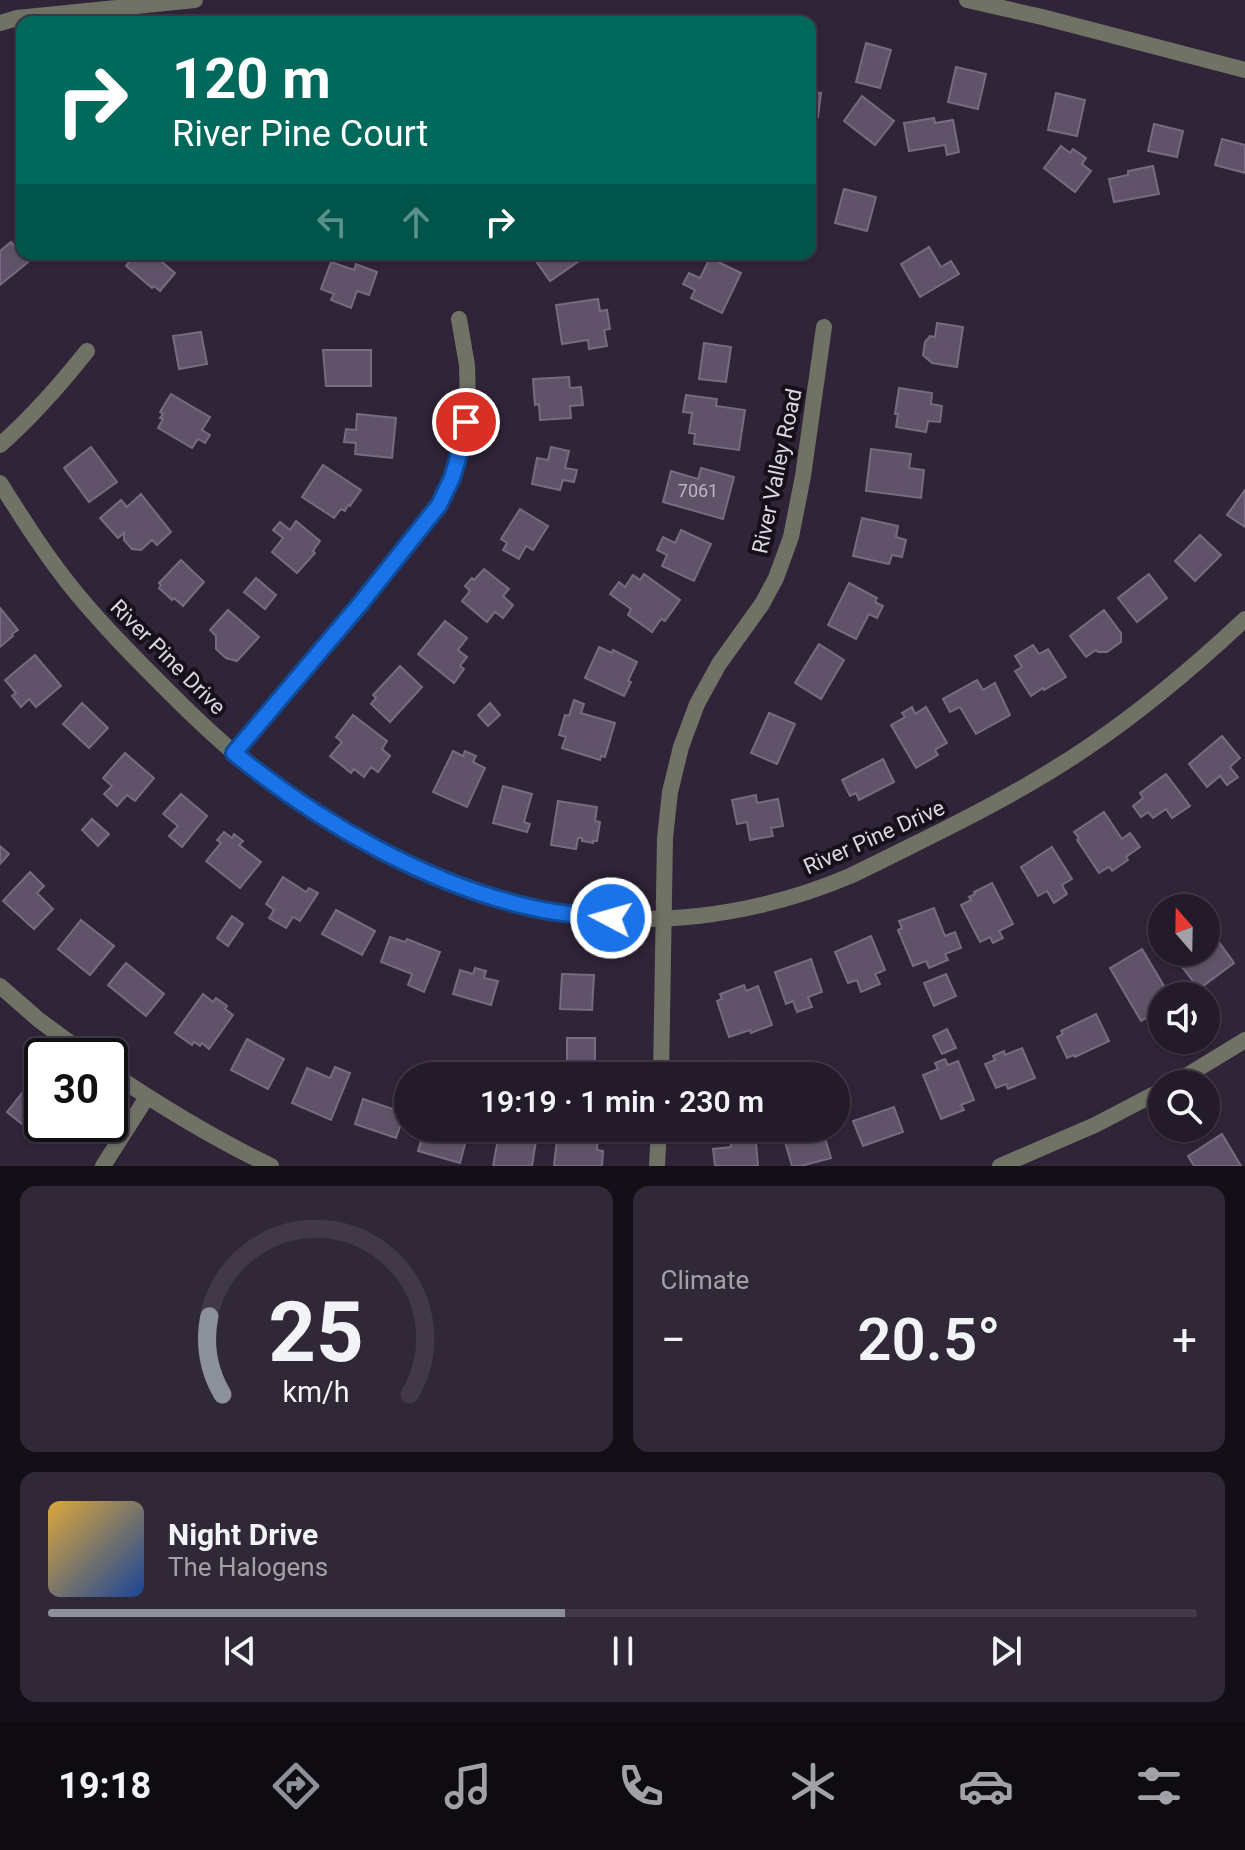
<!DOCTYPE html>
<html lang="en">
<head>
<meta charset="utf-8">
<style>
	:root { --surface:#241b2a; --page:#302836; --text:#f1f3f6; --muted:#a3a1a8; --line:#413947; --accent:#8c9099 }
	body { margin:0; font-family:Roboto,sans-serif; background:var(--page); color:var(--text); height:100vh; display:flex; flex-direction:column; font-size:30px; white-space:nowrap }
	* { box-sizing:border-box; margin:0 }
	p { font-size:26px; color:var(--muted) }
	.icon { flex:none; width:44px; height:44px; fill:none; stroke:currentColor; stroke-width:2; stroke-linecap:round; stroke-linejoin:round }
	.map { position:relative; height:1166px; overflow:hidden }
	.panel { display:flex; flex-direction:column; gap:20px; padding:20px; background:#140f17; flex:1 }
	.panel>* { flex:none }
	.banner { position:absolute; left:16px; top:16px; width:800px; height:244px; border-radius:16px; box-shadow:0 2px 6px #0004,0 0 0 2px var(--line); background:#00695c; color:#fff; overflow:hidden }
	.needle { width:52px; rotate:340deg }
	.fabs { position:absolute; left:1148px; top:894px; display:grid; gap:16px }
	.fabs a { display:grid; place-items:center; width:72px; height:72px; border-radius:50%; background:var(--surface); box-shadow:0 2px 6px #0004,0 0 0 2px var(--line); font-size:40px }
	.speed { position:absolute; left:24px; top:1038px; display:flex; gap:16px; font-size:40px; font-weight:700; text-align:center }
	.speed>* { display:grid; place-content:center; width:104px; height:104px; border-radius:50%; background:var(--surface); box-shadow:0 2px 6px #0004,0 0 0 2px var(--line); line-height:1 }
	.speed .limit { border:4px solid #111; border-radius:12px; background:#fff; color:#111 }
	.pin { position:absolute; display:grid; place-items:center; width:68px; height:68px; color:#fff; margin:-34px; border:4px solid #fff; border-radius:50%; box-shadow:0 2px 8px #0007 }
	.me { position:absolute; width:88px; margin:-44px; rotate:276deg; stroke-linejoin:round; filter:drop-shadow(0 0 6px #0008) }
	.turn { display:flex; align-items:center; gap:28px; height:168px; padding:0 24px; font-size:36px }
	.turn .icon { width:104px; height:104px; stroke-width:2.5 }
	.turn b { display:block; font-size:56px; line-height:68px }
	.lanes { display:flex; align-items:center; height:76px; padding:0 24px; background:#0003; justify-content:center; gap:40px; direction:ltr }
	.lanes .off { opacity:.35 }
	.big { font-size:60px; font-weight:600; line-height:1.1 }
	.panel .tile { flex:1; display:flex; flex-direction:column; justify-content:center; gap:12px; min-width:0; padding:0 28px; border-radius:16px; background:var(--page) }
	.panel .dial { align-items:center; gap:0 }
	.dial svg { height:208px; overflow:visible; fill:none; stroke:var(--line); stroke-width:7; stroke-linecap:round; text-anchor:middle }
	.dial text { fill:var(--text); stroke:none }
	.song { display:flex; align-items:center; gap:24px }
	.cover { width:96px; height:96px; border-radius:12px; background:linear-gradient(135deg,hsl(40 70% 55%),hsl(220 70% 35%)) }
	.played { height:8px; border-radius:4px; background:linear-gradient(90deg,var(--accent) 45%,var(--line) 45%) }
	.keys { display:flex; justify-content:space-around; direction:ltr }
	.heat { display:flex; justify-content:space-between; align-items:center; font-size:44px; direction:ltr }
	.panel .tiles { flex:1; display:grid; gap:20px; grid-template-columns:1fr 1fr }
	.tile:last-child { grid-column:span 2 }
	.trip { position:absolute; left:394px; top:1062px; width:456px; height:80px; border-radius:40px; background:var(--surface); box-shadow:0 2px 6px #0004,0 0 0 2px var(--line); font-weight:600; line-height:80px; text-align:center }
	.tab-bar { display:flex; height:128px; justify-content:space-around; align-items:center; background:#0e0b11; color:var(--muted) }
	.tab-bar .icon { width:56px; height:56px }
	.tab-bar .current { color:var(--accent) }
	.tab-bar b { font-size:36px; color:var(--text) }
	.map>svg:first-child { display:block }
	.building { fill:#605369; stroke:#776a81; stroke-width:2 }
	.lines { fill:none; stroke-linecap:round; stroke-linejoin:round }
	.minor { stroke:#707266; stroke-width:16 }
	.route-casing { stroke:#114b97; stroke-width:20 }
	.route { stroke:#1a73e8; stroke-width:14 }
	.labels { text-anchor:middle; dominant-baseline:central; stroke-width:8; stroke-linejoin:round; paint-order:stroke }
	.number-label { font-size:18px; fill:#beb4c4 }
	.street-label { font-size:22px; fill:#ddd5e3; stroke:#151019 }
</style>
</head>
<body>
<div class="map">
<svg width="1245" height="1166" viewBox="0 0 1245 1166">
	<rect width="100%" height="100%" fill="#302438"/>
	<g class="building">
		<path d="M866,43L891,50L880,88L856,82Z"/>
		<path d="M956,67L986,74L978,109L948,102Z"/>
		<path d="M810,92L821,93L818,117H810Z"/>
		<path d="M18,93H22V132H21Z"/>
		<path d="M1056,93L1085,100L1077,136L1048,130Z"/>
		<path d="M862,96L894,121L875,145L844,121Z"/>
		<path d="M934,118L935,123L953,120L959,152L947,155L945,145L909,151L904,123Z"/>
		<path d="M1154,124L1183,131L1177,157L1148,151Z"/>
		<path d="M1222,139L1245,145V173L1215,165Z"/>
		<path d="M1061,146L1070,153L1073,149L1086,158L1082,164L1091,171L1075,192L1044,168Z"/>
		<path d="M1153,166L1159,194L1114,202L1109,179L1128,175V171Z"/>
		<path d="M844,189L876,197L867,231L835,223Z"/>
		<path d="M11,242L28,262L0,285V251Z"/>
		<path d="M929,247L941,267L951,261L959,274L920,297L901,264Z"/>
		<path d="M60,254H103V257L60,256Z"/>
		<path d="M136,254H153L175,273L160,291L154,286L152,288L126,266Z"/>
		<path d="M531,254H579L582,259L550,281Z"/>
		<path d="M710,258L741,273L722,313L691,298L695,290L683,284L689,273L700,278Z"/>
		<path d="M331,262L354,270L356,264L377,272L369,295L357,291L351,308L331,300L334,294L321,289Z"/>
		<path d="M598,299L600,311L607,310L610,329L604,330L607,346L589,349L588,340L562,344L556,305Z"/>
		<path d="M937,323L963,327L957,367L932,363L923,355L925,342L930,336L935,337Z"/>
		<path d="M201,332L207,364L179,369L173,336Z"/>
		<path d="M704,343L731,347L726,382L699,379Z"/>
		<path d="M323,350H371V386H326Z"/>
		<path d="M569,377L570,388L581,387L583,405L570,406L571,418L540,420L539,404L535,405L533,379Z"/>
		<path d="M899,388L932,393L931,404L942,406L940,422L928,421L926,432L896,427L898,414H895Z"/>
		<path d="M171,394L210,417L202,430L210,435L205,443L198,439L192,448L158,428L163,419L160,418L163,414L160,412Z"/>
		<path d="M686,395L717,399L716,406L745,410L739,450L694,444L695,434L689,433L692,413L683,412Z"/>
		<path d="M357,414L396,418L392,458L355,454L356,443L344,442L346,429L356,430Z"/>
		<path d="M91,447L117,482L89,502L64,468Z"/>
		<path d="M551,447L569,451L565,468L577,470L574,482L563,480L560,490L532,484L537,458L548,460Z"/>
		<path d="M871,449L911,454L909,468L924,470L921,498L866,491Z"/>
		<path d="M323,465L361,490L350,506L348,505L345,511L341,509L334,518L302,497Z"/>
		<path d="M701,468L734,477L723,519L663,502L671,471L698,479Z"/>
		<path d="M1245,490V527L1227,515Z"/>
		<path d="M141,494L171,532L157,545L152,540L141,550L132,549L124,540V533L118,538L100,518L121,500L127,507Z"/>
		<path d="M520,509L548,526L533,550L526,546L519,559L503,550L507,543L501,539Z"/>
		<path d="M862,518L898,526L896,537L906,540L902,557L892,555L889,564L853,556Z"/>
		<path d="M296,521L320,541L313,551L315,553L297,573L272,552L283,538L273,530L280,522L290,530Z"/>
		<path d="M681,530L711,544L694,581L662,566L667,555L657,550L663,537L675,543Z"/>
		<path d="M1200,535L1221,555L1195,581L1175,561Z"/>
		<path d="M181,560L204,582L183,606L174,598L172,600L159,588L161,585L159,583Z"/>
		<path d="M484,569L509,589L503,596L513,605L503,618L495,612L487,622L462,601L470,591L465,586L472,578L474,580Z"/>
		<path d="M644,574L680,600L665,621L661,619L652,632L628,615L631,609L610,594L619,582L625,587L633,575L640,580Z"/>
		<path d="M1149,574L1167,598L1137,622L1118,598Z"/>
		<path d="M256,578L276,595L265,609L244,592Z"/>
		<path d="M849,583L877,598L875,602L883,606L877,618L869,614L856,639L828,625Z"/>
		<path d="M0,608L18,630L12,634L13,636L0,647Z"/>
		<path d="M228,610L259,637L237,661L226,658L216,649V636L210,630Z"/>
		<path d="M1104,610L1121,633V642L1107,652H1098L1096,650L1086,657L1070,636Z"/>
		<path d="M445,621L467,638L458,650L467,657L460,666L464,669L454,683L418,654Z"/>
		<path d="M819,644L844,660L821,699L795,683Z"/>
		<path d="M1033,645L1039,654L1048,649L1066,677L1044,690L1043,688L1031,696L1015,671L1022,667L1015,656Z"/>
		<path d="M599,647L612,653L613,650L637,662L628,681L631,682L624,696L585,678Z"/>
		<path d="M35,655L61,686L36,707L29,699L21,707L12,696L16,693L5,680Z"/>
		<path d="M400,666L422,687L390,722L371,704L376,698L373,695Z"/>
		<path d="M977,680L983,690L995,683L1010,715L976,734L960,707L950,712L943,699Z"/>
		<path d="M574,700L584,704L581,713L615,723L605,757L601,756L600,760L562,748L566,737L559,735L565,715L569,716Z"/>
		<path d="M82,703L108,728L89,748L63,724Z"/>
		<path d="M490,703L500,715L488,726L478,715Z"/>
		<path d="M912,707L915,714L926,707L947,743L935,750L938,755L916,768L891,725L905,717L902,713Z"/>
		<path d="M769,713L795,724L777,764L751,753Z"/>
		<path d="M353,715L387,741L382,749L390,756L378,772L371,767L364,777L354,769L351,773L330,756L342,742L336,737Z"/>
		<path d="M1222,736L1240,758L1230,767L1238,777L1227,785L1220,776L1207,787L1189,764Z"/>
		<path d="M453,751L463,756L465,751L476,756L473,762L485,768L467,807L433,792Z"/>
		<path d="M125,753L154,778L135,801L127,795L117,806L104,794L112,786L103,778Z"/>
		<path d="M883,759L894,782L859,800L856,793L850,796L842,780Z"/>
		<path d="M1166,774L1190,806L1172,818L1166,809L1153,818L1148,812L1141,817L1133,806L1143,798L1140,793Z"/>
		<path d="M503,786L532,794L524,822L530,824L527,832L493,823Z"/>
		<path d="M181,794L207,816L182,847L169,836L178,826L163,814Z"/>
		<path d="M756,795L757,803L778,799L783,826L771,828L773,836L750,840L747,822L737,824L732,800Z"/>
		<path d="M558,801L597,807L595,821L600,822L597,841H593V843L582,841V838H578L576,849L551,845Z"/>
		<path d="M1104,812L1122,839L1130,833L1140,847L1126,857L1128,860L1112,871L1109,867L1099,873L1077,840L1079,838L1074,832Z"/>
		<path d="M92,819L109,834L98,846L82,830Z"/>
		<path d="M224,832L232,838L234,834L243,841L239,845L261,862L240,888L206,861L221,843L217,840Z"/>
		<path d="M0,846L9,854L0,864Z"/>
		<path d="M1052,847L1072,879L1062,885L1067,894L1054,903L1047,891L1038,896L1021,867Z"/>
		<path d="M30,872L44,886L37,893L53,909L34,929L3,901Z"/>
		<path d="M283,877L306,892L309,888L318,893L300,921L293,917L286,928L269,918L274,910L266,904Z"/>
		<path d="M992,883L1013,924L999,931L1003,938L993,943L990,937L980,942L961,905L971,900L969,897L975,894L974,892Z"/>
		<path d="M934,908L945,936L955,932L961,948L945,954L948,960L929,968L926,961L913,966L898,930L902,928L899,921Z"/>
		<path d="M336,910L375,931L362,955L322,934Z"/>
		<path d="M232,916L243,924L228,946L217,938Z"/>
		<path d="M81,920L114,946L90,975L58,949Z"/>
		<path d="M1209,928L1234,963L1199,989L1179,963L1192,953L1191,952H1206V930Z"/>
		<path d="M871,936L885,970L875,974L880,984L861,992L857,980L848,983L835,952Z"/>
		<path d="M390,937L405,942L407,939L440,952L424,992L408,985L412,974L381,962Z"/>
		<path d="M1142,949L1170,996H1162V1001L1158,1003L1162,1009L1141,1021L1110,968Z"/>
		<path d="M811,959L822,992L808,997L812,1007L797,1012L793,1001L786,1004L775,972Z"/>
		<path d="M126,963L164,994L146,1016L108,985Z"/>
		<path d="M475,968L486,971L484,978L498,981L491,1005L453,994L460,970L473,974Z"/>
		<path d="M562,974L594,975L592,1010L560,1009Z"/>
		<path d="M946,974L956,996L934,1006L924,983Z"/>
		<path d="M744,985L746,991L758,986L772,1025L751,1033L750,1030L729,1037L717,1001L722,999L720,994Z"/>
		<path d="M203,994L213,1002L216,998L227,1006L225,1009L233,1015L209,1049L202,1043L200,1046L194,1042L192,1045L175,1033Z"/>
		<path d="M1096,1014L1109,1041L1075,1057L1074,1055L1067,1058L1057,1037L1063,1034L1061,1031Z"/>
		<path d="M947,1029L956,1048L942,1054L933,1036Z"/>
		<rect x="567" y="1038" width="28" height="36"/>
		<path d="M247,1039L284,1059L268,1089L231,1070Z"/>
		<path d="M1022,1048L1035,1078L1008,1089L1006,1084L996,1088L985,1064L995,1060L993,1056L1004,1051L1005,1055Z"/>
		<path d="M945,1059L948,1065L958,1061L974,1100L961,1105L964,1110L941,1119L923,1075L938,1069L935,1063Z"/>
		<path d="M729,1061L732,1075L703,1076L700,1068Z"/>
		<path d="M335,1067L350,1073L331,1120L292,1103L307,1068L330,1078Z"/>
		<path d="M23,1092L42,1107V1124H45L51,1128L40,1142L35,1137L36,1135L7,1112Z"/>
		<path d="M363,1099L405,1113L396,1138L355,1124Z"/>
		<path d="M894,1107L903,1132L863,1146L853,1121Z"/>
		<path d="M425,1128H451L468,1133L460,1163L418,1151Z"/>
		<path d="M500,1128H538L532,1166H493Z"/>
		<path d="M781,1128H797V1130L822,1128L831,1158L801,1166H792Z"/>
		<path d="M750,1130L751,1143H756L758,1166H715L713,1149L731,1147L730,1133Z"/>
		<path d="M569,1133L598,1136L597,1150L603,1151L602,1166H554L557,1139L569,1140Z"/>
		<path d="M1222,1134L1241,1166H1194L1188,1156Z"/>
	</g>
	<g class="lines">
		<g class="minor">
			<path d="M967,0L1042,17L1245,70"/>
			<path d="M0,23L17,18L195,0"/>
			<path d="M0,445C33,416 60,385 87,351"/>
			<path d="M0,483C24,521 48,559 77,594C106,629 138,661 170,693C200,723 231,752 265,778C343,839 437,884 534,908C584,921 646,921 698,916C750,910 803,896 850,876C871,866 891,856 911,846C972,816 1032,785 1088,747C1144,709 1196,665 1245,619"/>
			<path d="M234,753L361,603L439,505L452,478L463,441L468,403L467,365L459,319"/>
			<path d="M0,986L39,1020L88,1056"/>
			<path d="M110,1072C162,1107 215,1139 271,1166"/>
			<path d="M661,1076L665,838L670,792L681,747L697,704L719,664L762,604L776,578L791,537L803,476L824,327"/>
			<path d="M1173,1084L1245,1040"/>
			<path d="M103,1166L147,1097"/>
			<path d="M657,1166L659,1128"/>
			<path d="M1000,1166L1095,1125L1162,1090"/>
		</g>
	</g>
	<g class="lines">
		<g class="route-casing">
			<path id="route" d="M466,422L463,441L452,478L439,505L361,603L234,753C320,823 429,886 538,909C562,914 587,916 611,918"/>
		</g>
		<use href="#route" class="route"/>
	</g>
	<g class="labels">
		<g class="number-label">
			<text x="698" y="490">7061</text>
		</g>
		<g class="street-label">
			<text transform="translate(777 471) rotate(-78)">River Valley Road</text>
			<text transform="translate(168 657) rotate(45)">River Pine Drive</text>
			<text transform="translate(874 837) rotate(-24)">River Pine Drive</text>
		</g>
	</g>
</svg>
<div class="fabs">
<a><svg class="needle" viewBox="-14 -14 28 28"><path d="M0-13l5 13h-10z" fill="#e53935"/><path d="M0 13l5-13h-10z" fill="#a3a1a8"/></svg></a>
<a><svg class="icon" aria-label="sound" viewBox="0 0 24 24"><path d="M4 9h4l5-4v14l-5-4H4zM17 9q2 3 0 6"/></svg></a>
<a><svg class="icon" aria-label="search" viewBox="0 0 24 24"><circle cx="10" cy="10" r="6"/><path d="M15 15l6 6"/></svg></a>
</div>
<div class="speed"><div class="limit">30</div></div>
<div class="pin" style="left:466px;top:422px;background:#d93025"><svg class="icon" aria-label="arrive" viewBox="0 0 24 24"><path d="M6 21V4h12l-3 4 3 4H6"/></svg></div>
<svg class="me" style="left:611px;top:918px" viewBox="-20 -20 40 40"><circle r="17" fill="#1a73e8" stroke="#fff" stroke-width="3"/><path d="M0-11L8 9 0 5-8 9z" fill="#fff"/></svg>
<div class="trip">19:19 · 1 min · 230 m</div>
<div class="banner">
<div class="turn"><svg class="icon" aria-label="right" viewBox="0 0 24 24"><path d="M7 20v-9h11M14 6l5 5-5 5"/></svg><div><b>120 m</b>River Pine Court</div></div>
<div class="lanes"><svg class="icon off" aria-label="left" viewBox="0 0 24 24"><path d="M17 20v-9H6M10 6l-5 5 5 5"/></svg><svg class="icon off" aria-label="ahead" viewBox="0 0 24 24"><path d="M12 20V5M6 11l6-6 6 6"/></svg><svg class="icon" aria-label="right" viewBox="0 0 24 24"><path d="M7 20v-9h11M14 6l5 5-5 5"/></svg></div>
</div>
</div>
<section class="panel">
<div class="tiles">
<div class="tile dial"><svg viewBox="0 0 100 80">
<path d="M14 69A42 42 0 1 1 86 69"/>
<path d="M14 69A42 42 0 0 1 9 39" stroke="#8c9099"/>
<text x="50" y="56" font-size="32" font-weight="700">25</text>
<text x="50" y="72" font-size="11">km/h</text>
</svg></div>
<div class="tile"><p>Climate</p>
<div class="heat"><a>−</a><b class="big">20.5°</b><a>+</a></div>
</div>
<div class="tile">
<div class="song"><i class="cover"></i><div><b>Night Drive</b><p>The Halogens</p></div></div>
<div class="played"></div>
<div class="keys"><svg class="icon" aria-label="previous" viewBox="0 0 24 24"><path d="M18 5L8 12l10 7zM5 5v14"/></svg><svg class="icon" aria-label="pause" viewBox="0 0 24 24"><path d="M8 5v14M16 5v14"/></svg><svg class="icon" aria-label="next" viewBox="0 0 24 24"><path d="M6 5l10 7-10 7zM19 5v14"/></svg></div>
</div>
</div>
</section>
<nav class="tab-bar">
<b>19:18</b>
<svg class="icon current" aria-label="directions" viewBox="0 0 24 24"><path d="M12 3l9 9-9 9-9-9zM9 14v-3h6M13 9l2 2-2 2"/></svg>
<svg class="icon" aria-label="music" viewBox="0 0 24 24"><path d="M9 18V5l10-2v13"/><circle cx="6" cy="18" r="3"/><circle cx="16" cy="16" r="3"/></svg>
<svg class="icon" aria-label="phone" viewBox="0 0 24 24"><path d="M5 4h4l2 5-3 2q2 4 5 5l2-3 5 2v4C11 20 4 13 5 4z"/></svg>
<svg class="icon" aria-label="climate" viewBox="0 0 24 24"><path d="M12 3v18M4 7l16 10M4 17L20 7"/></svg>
<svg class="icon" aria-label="car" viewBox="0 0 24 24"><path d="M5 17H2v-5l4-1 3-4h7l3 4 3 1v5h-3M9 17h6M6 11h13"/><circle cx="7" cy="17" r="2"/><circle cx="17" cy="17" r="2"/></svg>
<svg class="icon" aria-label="filters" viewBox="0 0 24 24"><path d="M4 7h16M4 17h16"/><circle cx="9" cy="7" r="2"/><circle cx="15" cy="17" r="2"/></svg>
</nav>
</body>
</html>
